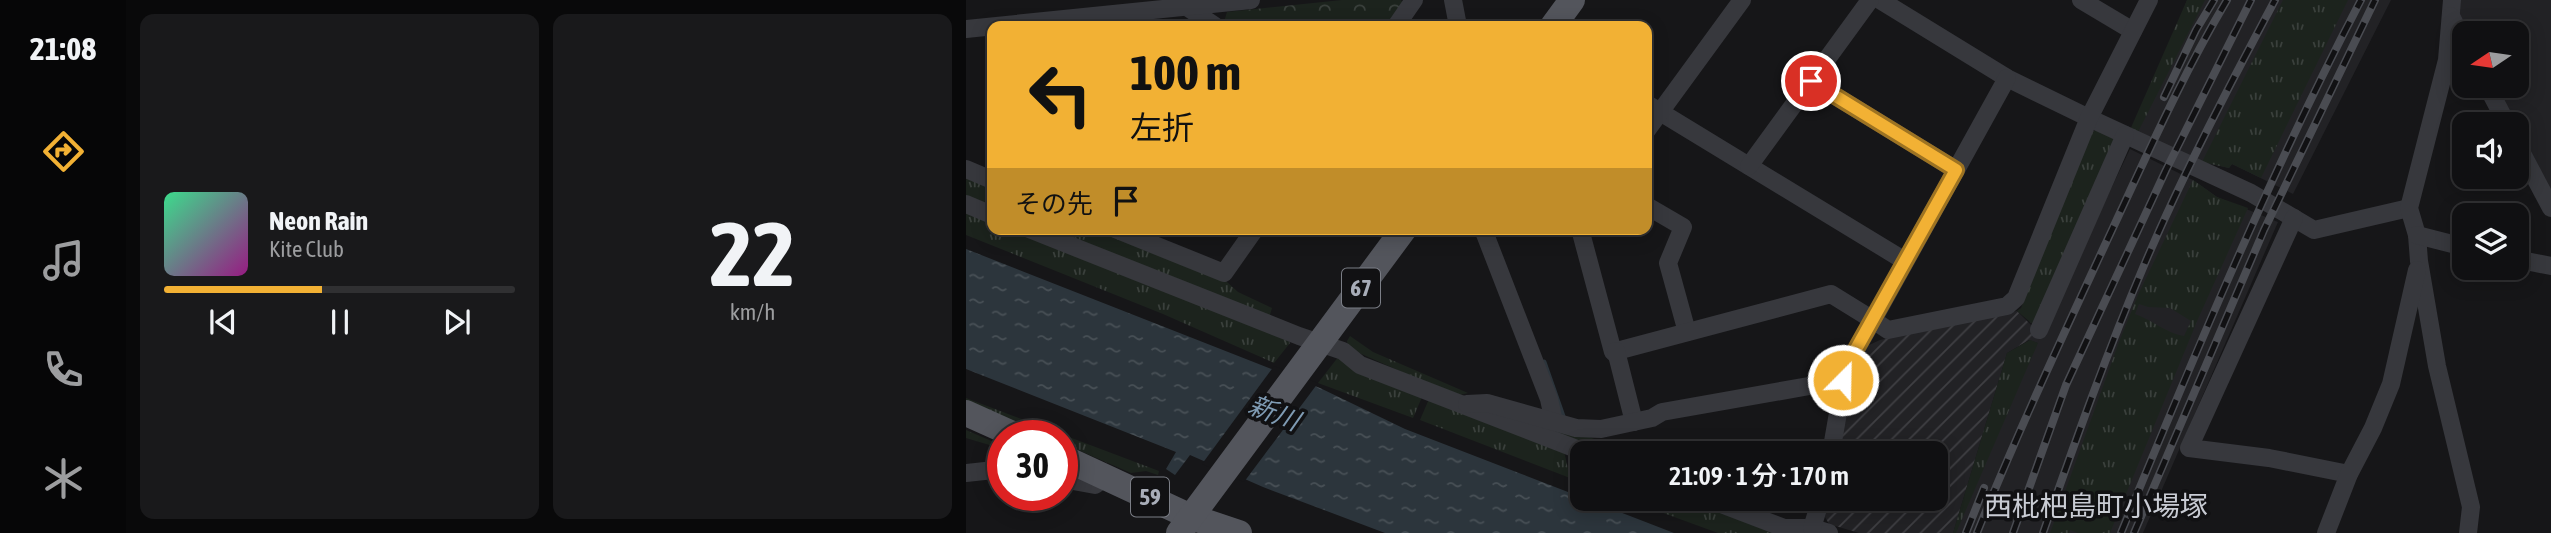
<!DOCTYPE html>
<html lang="ja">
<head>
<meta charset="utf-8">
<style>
	:root { --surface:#101012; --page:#19191b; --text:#f1f3f6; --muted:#9c9d9f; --line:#303032; --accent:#f2b134 }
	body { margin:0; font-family:"Asap Condensed","Noto Sans JP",sans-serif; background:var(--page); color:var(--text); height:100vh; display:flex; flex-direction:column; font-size:26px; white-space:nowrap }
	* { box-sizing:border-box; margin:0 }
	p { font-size:23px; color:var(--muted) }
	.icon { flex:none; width:38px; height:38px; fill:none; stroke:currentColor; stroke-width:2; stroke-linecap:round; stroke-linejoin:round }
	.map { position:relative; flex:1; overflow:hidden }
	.side { display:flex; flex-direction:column; gap:14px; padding:14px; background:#09090a; width:840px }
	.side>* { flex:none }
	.guide { position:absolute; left:21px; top:21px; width:665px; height:214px; border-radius:14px; box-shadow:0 4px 18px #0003,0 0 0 2px var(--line); background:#f2b134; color:#111; overflow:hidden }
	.needle { width:46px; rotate:257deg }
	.buttons { position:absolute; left:1486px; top:21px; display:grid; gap:14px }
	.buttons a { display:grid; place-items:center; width:77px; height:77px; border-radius:14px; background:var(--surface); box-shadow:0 4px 18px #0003,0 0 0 2px var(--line); font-size:35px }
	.speed { position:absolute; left:21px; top:420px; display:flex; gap:14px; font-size:35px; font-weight:700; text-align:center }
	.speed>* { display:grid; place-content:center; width:91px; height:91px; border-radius:50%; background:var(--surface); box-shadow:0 4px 18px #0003,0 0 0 2px var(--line); line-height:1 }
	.speed .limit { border:10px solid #d22; background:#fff; color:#111 }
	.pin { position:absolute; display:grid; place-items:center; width:60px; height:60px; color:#fff; margin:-30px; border:4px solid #fff; border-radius:50%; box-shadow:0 2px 7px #0007 }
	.me { position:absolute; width:77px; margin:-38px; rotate:23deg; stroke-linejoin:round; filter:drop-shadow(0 0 5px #0008) }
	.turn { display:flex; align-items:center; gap:24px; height:147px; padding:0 28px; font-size:32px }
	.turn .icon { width:91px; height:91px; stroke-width:2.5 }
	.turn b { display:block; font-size:49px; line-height:60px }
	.then { display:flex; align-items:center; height:66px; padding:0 28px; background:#0003; gap:14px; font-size:26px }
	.side .card { flex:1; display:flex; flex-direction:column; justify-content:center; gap:10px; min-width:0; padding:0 24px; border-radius:14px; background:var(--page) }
	.side .dial { align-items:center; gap:0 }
	.dial b { font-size:91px; line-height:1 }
	.song { display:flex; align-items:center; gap:21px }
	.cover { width:84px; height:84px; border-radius:10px; background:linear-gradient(135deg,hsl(150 70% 55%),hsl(310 70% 35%)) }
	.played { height:7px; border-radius:4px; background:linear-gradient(90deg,var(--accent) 45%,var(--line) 45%) }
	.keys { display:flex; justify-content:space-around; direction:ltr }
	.side .tiles { flex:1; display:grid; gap:14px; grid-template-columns:repeat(2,1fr) }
	.trip { position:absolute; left:604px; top:441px; width:378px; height:70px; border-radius:14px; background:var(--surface); box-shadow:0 4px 18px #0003,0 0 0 2px var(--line); font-weight:600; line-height:70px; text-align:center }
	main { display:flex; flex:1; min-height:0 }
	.menu { display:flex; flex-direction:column; width:126px; justify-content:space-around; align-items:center; background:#060607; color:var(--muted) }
	.menu .icon { width:49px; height:49px }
	.menu .on { color:var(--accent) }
	.menu b { font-size:32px; color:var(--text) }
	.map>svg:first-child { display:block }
	.built { fill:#222225 }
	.industrial { fill:url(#industrial-furrows) }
	.grass { fill:url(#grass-tufts); fill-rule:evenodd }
	.forest { fill:url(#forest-crowns) }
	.water { fill:url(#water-ripples) }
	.pier { fill:#161618 }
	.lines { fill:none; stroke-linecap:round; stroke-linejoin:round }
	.stream { stroke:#2c353c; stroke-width:5 }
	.street { stroke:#37383d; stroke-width:18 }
	.primary { stroke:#53555c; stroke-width:26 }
	.rail-casing { stroke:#4a4c52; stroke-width:8 }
	.rail { stroke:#111113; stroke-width:5; stroke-dasharray:16; stroke-linecap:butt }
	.route-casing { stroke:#9d7322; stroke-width:18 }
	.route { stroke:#f2b134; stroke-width:12 }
	.labels { text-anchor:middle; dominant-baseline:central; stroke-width:7; stroke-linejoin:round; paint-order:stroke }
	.shield { fill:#111113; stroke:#7b7e86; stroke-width:2 }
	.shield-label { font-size:23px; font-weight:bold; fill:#a8adb8 }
	.water-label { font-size:26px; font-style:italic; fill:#7f9bb3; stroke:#111113 }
	.quarter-label { font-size:28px; fill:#c9ccd4; stroke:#111113 }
</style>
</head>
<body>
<main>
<nav class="menu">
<b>21:08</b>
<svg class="icon on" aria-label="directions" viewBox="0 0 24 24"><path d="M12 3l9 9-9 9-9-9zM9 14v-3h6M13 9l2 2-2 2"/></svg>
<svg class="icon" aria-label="music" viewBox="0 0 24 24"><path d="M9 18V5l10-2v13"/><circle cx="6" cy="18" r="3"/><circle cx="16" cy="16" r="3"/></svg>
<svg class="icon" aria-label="phone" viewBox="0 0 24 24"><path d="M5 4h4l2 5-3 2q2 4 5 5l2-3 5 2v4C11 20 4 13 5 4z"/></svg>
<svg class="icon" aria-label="climate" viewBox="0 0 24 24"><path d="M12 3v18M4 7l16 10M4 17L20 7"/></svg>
</nav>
<section class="side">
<div class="tiles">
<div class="card">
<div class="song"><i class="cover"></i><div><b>Neon Rain</b><p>Kite Club</p></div></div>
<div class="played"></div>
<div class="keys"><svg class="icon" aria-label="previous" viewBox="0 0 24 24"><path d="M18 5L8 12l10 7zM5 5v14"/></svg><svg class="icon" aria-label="pause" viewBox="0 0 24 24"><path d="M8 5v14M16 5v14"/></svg><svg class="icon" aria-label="next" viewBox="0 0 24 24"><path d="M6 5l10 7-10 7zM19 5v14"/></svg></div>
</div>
<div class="card dial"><b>22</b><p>km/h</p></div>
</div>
</section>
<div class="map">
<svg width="1585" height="533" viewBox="0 0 1585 533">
	<defs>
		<pattern id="industrial-furrows" width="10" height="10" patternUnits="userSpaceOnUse" patternTransform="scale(1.75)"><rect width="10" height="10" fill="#222225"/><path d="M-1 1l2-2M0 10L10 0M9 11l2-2" fill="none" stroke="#3f3f43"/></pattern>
		<pattern id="grass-tufts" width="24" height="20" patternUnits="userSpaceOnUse" patternTransform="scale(1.75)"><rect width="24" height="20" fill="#1c231d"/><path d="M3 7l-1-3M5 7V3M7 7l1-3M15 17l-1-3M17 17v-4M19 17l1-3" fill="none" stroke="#3a403c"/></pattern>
		<pattern id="forest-crowns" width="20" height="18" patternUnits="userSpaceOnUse" patternTransform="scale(1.75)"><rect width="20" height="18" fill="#1c231d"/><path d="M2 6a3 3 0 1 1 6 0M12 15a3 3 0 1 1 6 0" fill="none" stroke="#3a403c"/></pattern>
		<pattern id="water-ripples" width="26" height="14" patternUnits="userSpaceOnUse" patternTransform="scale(1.75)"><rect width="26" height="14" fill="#2c353c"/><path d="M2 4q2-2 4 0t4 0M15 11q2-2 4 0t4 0" fill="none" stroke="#485056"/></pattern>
	</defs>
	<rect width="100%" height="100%" fill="#161618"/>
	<g class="built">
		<path d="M1221,0H1425L1327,194L1266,164L1263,168L1236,162L1171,134Z"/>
		<path d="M1493,0H1585V189L1530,86H1550V33H1503L1491,12Z"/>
		<path d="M1164,149L1227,180L1251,197L1312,222L1177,533H987L1075,335Z"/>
	</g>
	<path class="industrial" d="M1051,311L1075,335L1072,343L1063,340L1041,353L987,533H893L863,524L859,517L862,499H970V453H871L886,369L899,347L914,340Z"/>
	<g class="grass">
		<path d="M1221,0H1239L1171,134L1164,130Z"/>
		<path d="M1317,0H1382L1295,178L1266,164L1263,168L1236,162Z"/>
		<path d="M1133,129L1150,139L1069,326L1051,311L1055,308L1125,132Z"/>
		<path d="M0,177L26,188V209L0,198Z"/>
		<path d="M1227,180L1251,197L1282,208L1232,319L1144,533H1112L1104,530L1103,533H1084L1153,342L1172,295ZM1173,304L1182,307L1204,308L1225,321L1218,336C1200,333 1186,320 1169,314Z"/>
		<path d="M0,210L26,221V229H48L319,337L324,343L308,363L197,314L0,235Z"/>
		<path d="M78,229H129L261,282L272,292L306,308L303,318Z"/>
		<path d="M384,336L407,352L502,393L490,396L382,348L381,341Z"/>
		<path d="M1064,340L1072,343L990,533H987L1041,353Z"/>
		<path d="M373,356L456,397L447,418L352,383Z"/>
		<path d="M0,398L193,471L192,475L180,471L165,473L96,443V436H78L0,403Z"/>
		<path d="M463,399L598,451L604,478L454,420Z"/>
		<path d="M527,414L609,432L667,453H631Z"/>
		<path d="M0,430L37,446V449L0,438Z"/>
		<path d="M659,499H722L817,533H752Z"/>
	</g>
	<path class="forest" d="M376,0H435L438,5L423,26H263L258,22L261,12Z"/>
	<path class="water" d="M0,249L354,388L439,429L708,533H419L297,487L224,455L209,475L200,469L210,452L0,369Z"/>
	<path class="pier" d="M308,366L352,383L278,482L236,464Z"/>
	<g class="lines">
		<path class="stream" d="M578,362L598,419"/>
		<g class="street">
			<path d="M487,0L492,26"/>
			<path d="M914,0L1041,78L1123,118L1285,193L1348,230L1443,208"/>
			<path d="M1115,0L1167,31"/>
			<path d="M1486,0L1481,60L1443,208L1451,235L1453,261L1471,366L1505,507L1502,533"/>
			<path d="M221,2V7L249,26"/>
			<path d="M1485,16L1498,42"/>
			<path d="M430,26L448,0"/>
			<path d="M0,29L285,0"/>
			<path d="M845,81L990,170"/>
			<path d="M1521,86L1541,124"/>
			<path d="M681,104L939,261"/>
			<path d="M681,130L776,0"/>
			<path d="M1550,142L1585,208"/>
			<path d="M783,166L904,0"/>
			<path d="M0,169L26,180"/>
			<path d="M0,204L26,215"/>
			<path d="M681,206L717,227L702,263L721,332"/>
			<path d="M1328,218L1223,448L1303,458L1383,474"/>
			<path d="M63,229L333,336L377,351L394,365L621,453"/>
			<path d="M149,229L258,273L289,229"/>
			<path d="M517,229L583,399L588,422"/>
			<path d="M614,229L647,352L865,294L907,320L1041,78"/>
			<path d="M1451,235L1498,247"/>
			<path d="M1550,259L1585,266"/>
			<path d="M1073,330L1159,135"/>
			<path d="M650,351L668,422"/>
			<path d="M501,404L521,403L610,428L635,429L686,418L696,412L877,380"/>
			<path d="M865,453L880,367L907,320L922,330L1041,306L1050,298L1123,118L1183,0"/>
			<path d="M0,473L37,469"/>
			<path d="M96,479L129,485L140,477"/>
			<path d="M742,499L818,528H846L863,533"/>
			<path d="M846,528L855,499"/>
			<path d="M1360,533L1383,474L1407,428L1425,384L1451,270"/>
		</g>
		<g class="primary">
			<path d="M587,26L606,0"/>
			<path d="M0,413L51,436"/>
			<path d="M96,457L225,517L273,533"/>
			<path d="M213,533L438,229"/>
		</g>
		<g class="rail-casing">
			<g id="rail">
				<path d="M1198,97L1230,30L1248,0"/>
				<path d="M1000,533L1018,488"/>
				<path d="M1011,533C1050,436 1094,342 1138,247C1177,164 1214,79 1261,0"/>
				<path d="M1047,533L1100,385L1200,170L1285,0"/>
				<path d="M1077,533C1109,442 1141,352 1179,263C1217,174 1263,86 1309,0"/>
				<path d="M1155,533C1229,353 1305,172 1395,0"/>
				<path d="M1168,533L1298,230L1409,0"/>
			</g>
		</g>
		<use href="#rail" class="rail"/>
	</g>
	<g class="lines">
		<g class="route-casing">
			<path id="route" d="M845,81L990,170L880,367L877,380"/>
		</g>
		<use href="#route" class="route"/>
	</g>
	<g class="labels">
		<g class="shield">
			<rect x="376" y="268.5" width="38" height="39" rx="5"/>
			<rect x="165" y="477.5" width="38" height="39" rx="5"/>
		</g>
		<g class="shield-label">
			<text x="395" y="288">67</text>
			<text x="184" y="497">59</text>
		</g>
		<g class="water-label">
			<text transform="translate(308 413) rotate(21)">新川</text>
		</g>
		<g class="quarter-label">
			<text x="1130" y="506">西枇杷島町小場塚</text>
		</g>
	</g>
</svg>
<div class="buttons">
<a><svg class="needle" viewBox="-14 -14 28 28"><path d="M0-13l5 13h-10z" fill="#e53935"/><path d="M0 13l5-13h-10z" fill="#9c9d9f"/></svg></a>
<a><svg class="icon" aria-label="sound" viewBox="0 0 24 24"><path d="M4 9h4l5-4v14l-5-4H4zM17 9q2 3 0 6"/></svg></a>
<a><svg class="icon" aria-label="layers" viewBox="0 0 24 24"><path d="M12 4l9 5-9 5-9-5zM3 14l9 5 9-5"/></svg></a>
</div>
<div class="speed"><div class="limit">30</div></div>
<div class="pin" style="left:845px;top:81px;background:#d93025"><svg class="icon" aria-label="arrive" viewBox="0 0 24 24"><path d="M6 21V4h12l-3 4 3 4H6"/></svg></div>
<svg class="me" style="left:877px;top:380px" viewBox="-20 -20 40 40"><circle r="17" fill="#f2b134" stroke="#fff" stroke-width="3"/><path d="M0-11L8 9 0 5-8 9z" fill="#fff"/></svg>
<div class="trip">21:09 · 1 分 · 170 m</div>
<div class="guide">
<div class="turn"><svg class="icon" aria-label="left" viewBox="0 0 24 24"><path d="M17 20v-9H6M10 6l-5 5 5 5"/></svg><div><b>100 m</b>左折</div></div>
<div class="then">その先<svg class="icon" aria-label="arrive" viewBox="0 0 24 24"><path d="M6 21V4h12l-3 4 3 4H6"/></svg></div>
</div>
</div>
</main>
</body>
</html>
